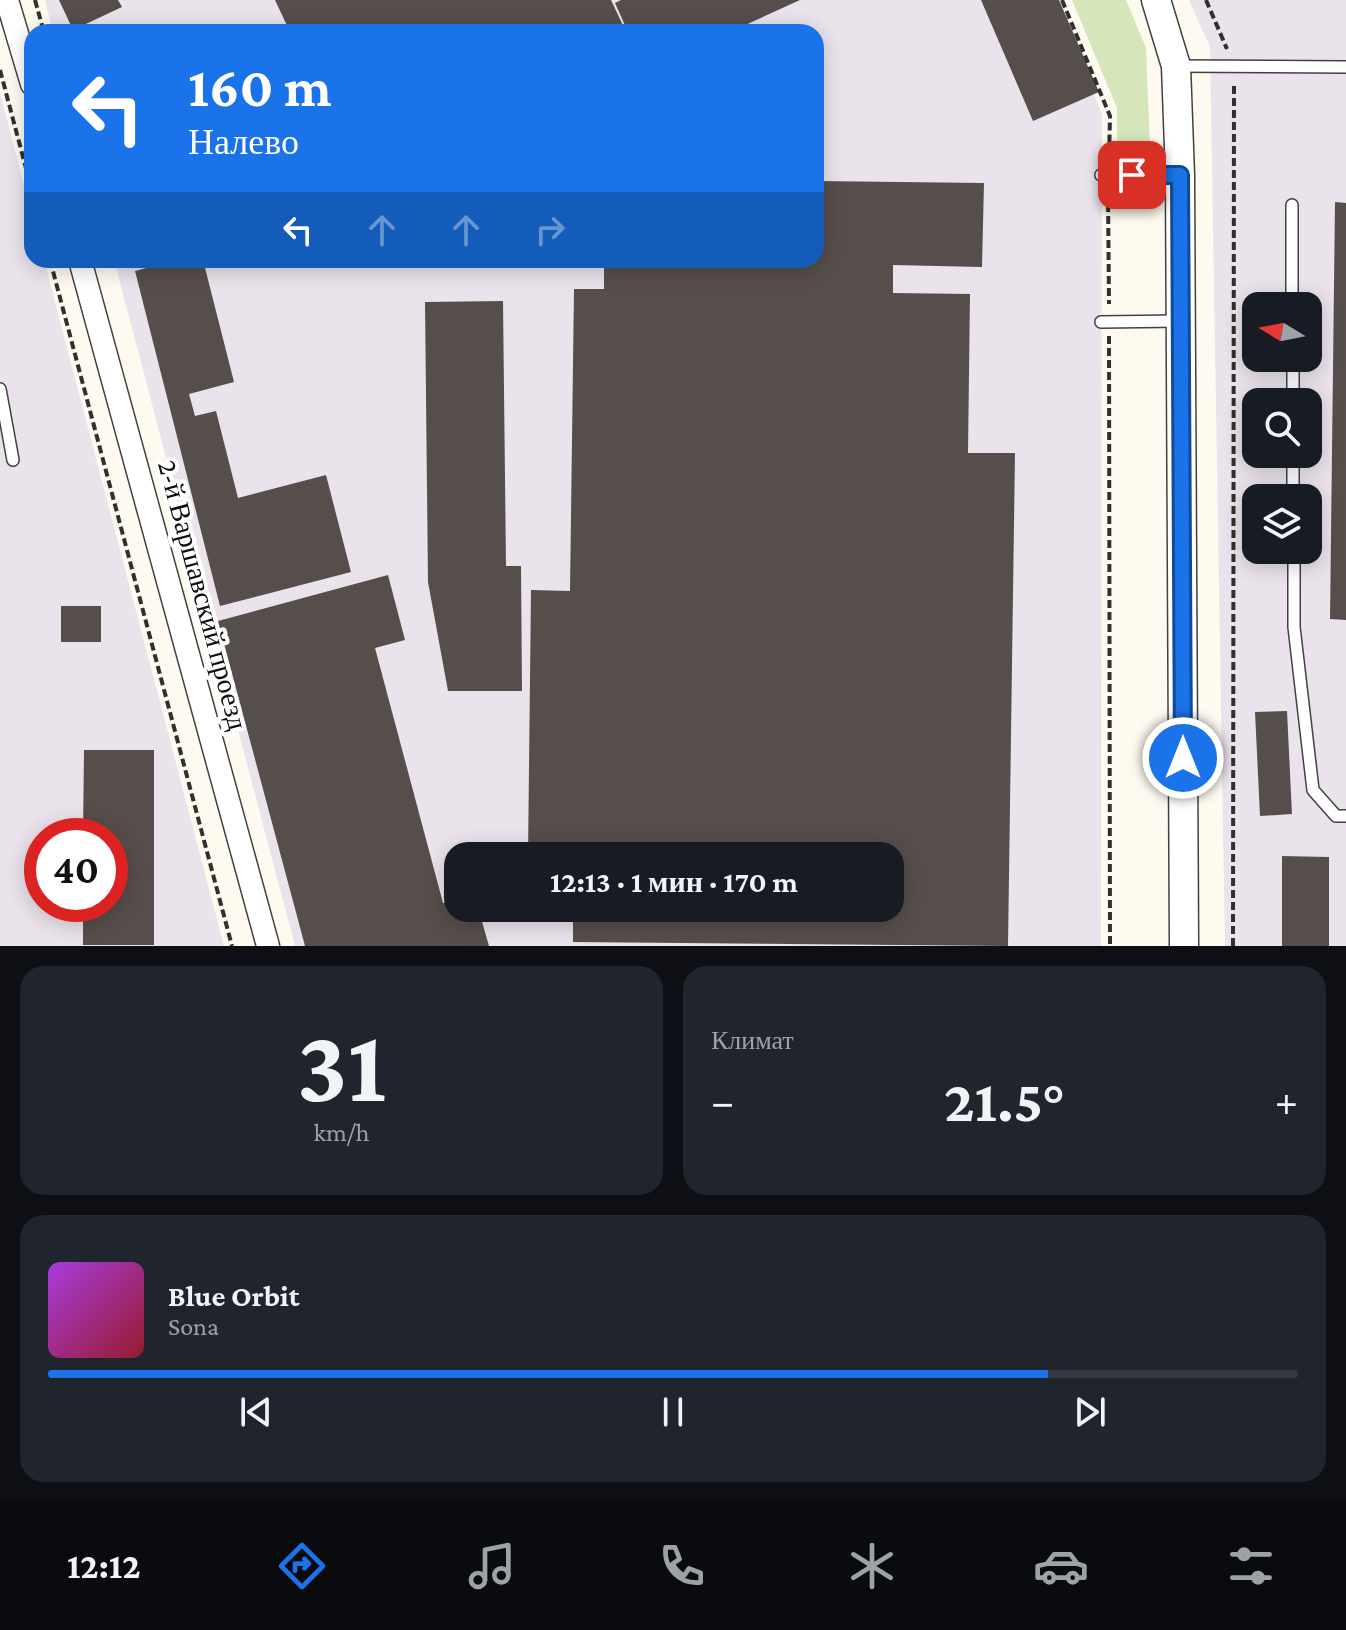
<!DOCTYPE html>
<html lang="ru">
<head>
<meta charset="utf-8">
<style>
	:root { --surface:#171b24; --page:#20242c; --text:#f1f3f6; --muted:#9ea1a6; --line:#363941; --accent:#1a73e8 }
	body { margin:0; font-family:"Crimson Pro",serif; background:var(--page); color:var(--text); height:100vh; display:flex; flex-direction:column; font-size:30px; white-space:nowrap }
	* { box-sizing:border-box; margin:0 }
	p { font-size:26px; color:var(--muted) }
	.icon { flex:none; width:44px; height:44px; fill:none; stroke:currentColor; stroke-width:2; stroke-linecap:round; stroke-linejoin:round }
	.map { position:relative; height:946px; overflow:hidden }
	.sheet { display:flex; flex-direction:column; gap:20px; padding:20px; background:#0d0f14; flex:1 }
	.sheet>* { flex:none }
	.hud { position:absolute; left:24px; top:24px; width:800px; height:244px; border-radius:24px; box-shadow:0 4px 20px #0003; background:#1a73e8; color:#fff; overflow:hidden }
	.needle { width:52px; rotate:280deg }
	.tools { position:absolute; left:1242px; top:292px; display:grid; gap:16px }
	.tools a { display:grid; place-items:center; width:80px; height:80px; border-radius:16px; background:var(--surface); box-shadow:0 4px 20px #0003; font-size:40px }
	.speed { position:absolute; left:24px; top:818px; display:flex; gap:16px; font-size:40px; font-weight:700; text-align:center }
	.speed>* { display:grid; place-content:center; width:104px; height:104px; border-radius:50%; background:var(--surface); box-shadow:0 4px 20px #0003; line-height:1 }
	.speed .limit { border:12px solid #d22; background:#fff; color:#111 }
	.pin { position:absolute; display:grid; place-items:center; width:68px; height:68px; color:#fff; margin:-34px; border-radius:16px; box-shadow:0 4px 12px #0006 }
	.me { position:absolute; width:88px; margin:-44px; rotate:0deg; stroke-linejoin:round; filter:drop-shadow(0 0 6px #0008) }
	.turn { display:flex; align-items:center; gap:28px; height:168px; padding:0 32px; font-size:36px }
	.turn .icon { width:104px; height:104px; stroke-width:2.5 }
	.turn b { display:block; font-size:56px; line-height:68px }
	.lanes { display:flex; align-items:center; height:76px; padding:0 32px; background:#0003; justify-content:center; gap:40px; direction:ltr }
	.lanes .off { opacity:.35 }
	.big { font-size:60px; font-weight:700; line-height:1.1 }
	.sheet .widget { flex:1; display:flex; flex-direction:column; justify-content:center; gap:12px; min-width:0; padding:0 28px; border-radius:24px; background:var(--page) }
	.sheet .dial { align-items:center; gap:0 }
	.dial b { font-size:104px; line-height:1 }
	.song { display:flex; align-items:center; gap:24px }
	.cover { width:96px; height:96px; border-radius:12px; background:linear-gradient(135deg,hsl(280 70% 55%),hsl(350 70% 35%)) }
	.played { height:8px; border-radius:4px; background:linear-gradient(90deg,var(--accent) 80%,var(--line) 80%) }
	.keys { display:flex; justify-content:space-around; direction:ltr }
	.heat { display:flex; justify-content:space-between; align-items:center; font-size:44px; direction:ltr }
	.sheet .tiles { flex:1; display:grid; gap:20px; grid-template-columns:1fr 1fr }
	.widget:last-child { grid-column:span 2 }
	.trip { position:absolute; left:444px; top:842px; width:460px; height:80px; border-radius:24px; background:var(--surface); box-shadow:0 4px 20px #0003; font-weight:700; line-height:80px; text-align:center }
	.menu { display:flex; height:128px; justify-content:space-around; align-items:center; background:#090b0e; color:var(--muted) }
	.menu .icon { width:56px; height:56px }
	.menu .selected { color:var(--accent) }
	.menu b { font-size:36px; color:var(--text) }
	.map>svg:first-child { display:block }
	.industrial { fill:#eae3ec; fill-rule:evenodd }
	.green { fill:#d5e6bb }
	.building { fill:#564e4b }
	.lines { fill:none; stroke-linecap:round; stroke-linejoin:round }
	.service-casing { stroke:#414141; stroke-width:14 }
	.minor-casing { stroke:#414141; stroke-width:25 }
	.tertiary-casing { stroke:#414141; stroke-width:31 }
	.path { stroke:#303030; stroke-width:4; stroke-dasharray:8 4; stroke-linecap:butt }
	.service { stroke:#fff; stroke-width:11 }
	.minor { stroke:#fff; stroke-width:22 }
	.tertiary { stroke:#fff; stroke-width:28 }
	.route-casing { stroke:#114b97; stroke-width:20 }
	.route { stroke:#1a73e8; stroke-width:14 }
	.labels { text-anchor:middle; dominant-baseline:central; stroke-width:8; stroke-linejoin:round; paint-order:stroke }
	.street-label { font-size:28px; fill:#0e0e0e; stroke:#fff }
</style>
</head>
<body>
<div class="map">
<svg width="1346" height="946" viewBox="0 0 1346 946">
	<rect width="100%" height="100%" fill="#fefaf0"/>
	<g class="industrial">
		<path d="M45,0H1055L1102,114L1101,946H295L114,260H816V32H53ZM458,856H890V908H458Z"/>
		<path d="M1189,0H1346V946H1225L1210,47ZM1256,306H1308V358H1256ZM1256,402H1308V454H1256ZM1256,498H1308V550H1256Z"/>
		<path d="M0,93L32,215V260H44L224,946H0ZM42,836H110V904H42Z"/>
	</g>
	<path class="green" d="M1072,0H1126L1146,48L1150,147L1136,156L1117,161V108Z"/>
	<g class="building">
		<path d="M59,0H118L122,7L73,30Z"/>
		<path d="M275,0H611L626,32H290Z"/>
		<path d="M621,0H800L730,32H628L615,3Z"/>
		<path d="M981,0H1059L1099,92L1033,121Z"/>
		<path d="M816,181L984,183L982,267L893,265V293L970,294L968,453H1015L1008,946L573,942V922L527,921V908H890V856H528L531,590L570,591L574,289H604V266L485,265V260H816Z"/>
		<path d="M1335,202L1346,203V620L1330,619Z"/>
		<path d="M176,260H203L234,382L189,394L195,416L216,411L238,498L326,475L351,572L220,606L135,271Z"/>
		<path d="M503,301L506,566H521L522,691H448L428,582L425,302Z"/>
		<path d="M388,575L405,640L375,648L443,903L458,900V908H478L489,946H305L218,621Z"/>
		<rect x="61" y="606" width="40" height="36"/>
		<path d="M1287,711L1292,814L1260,816L1255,712Z"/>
		<path d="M84,750H154V945H83V904H110V836H83Z"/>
		<path d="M1282,856L1329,857V946H1282Z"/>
	</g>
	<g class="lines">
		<g class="service-casing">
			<g id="service">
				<path d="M1176,66L1346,67"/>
				<path d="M1101,175H1179"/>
				<path d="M1292,205V306"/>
				<path d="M1101,322L1180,321"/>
				<path d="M1293,358V402"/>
				<path d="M0,389L13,460"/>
				<path d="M1293,454V498"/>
				<path d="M1294,550V627L1313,790L1336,816H1346"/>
			</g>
		</g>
		<g class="minor-casing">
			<g id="minor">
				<path d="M7,0L32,84"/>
				<path d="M80,260L268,946"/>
			</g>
		</g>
		<g class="tertiary-casing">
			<path id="tertiary" d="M1156,0L1176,66L1180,175L1184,946"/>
		</g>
		<g class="path">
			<path d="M35,0L43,29L39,30"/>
			<path d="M1062,0L1110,116L1109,160"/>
			<path d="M1206,0L1227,49"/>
			<path d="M0,70L32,191"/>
			<path d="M1108,192L1109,304"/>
			<path d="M50,260L232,946"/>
			<path d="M1109,336L1110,946"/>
			<path d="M1233,946L1234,84"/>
		</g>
		<use href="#service" class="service"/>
		<use href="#minor" class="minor"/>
		<use href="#tertiary" class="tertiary"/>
	</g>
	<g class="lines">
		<g class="route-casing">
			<path id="route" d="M1132,175H1180L1183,758"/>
		</g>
		<use href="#route" class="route"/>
	</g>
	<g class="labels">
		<g class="street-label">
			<text transform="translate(203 595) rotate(75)">2-й Варшавский проезд</text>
		</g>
	</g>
</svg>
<div class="tools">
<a><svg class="needle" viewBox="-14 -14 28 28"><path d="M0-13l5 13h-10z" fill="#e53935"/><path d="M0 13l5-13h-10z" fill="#9ea1a6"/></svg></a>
<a><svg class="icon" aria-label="search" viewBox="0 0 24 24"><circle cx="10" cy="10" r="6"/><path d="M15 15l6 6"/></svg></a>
<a><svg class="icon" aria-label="layers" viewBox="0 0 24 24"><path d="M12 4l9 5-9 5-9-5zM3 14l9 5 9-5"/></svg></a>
</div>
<div class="speed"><div class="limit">40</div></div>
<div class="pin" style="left:1132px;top:175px;background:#d93025"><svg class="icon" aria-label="arrive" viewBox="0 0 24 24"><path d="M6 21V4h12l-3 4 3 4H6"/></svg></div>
<svg class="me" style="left:1183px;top:758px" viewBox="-20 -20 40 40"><circle r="17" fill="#1a73e8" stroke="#fff" stroke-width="3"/><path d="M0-11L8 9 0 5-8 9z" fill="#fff"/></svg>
<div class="trip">12:13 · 1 мин · 170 m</div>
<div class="hud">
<div class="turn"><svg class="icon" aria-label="left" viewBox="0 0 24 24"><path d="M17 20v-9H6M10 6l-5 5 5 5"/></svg><div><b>160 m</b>Налево</div></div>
<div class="lanes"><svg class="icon" aria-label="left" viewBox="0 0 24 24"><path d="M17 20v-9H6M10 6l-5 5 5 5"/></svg><svg class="icon off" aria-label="ahead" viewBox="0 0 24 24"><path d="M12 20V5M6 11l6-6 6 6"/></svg><svg class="icon off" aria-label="ahead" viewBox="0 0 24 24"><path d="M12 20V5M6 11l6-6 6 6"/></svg><svg class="icon off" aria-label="right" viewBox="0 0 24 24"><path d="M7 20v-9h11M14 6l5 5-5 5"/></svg></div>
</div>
</div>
<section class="sheet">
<div class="tiles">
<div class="widget dial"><b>31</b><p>km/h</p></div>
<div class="widget"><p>Климат</p>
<div class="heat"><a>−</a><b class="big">21.5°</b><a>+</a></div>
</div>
<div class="widget">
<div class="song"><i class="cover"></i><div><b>Blue Orbit</b><p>Sona</p></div></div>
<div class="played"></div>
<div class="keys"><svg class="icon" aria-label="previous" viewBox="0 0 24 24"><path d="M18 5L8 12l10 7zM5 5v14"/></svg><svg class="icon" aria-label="pause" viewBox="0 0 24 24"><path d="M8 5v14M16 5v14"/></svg><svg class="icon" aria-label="next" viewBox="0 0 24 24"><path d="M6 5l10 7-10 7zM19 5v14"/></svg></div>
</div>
</div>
</section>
<nav class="menu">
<b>12:12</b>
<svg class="icon selected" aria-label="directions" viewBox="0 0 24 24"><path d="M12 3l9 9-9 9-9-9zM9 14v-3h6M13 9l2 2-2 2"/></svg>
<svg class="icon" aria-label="music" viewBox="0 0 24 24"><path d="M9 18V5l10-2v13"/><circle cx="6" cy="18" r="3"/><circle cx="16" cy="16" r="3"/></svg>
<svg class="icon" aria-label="phone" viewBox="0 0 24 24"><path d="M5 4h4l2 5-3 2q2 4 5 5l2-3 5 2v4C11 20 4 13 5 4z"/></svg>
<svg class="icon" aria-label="climate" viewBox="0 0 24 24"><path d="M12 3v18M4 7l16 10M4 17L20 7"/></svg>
<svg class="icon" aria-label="car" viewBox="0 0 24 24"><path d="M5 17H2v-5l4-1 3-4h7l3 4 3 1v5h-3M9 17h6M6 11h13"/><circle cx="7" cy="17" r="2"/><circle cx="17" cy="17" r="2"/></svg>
<svg class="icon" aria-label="filters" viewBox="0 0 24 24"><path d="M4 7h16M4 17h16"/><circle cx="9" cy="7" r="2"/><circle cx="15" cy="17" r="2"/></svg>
</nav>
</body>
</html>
